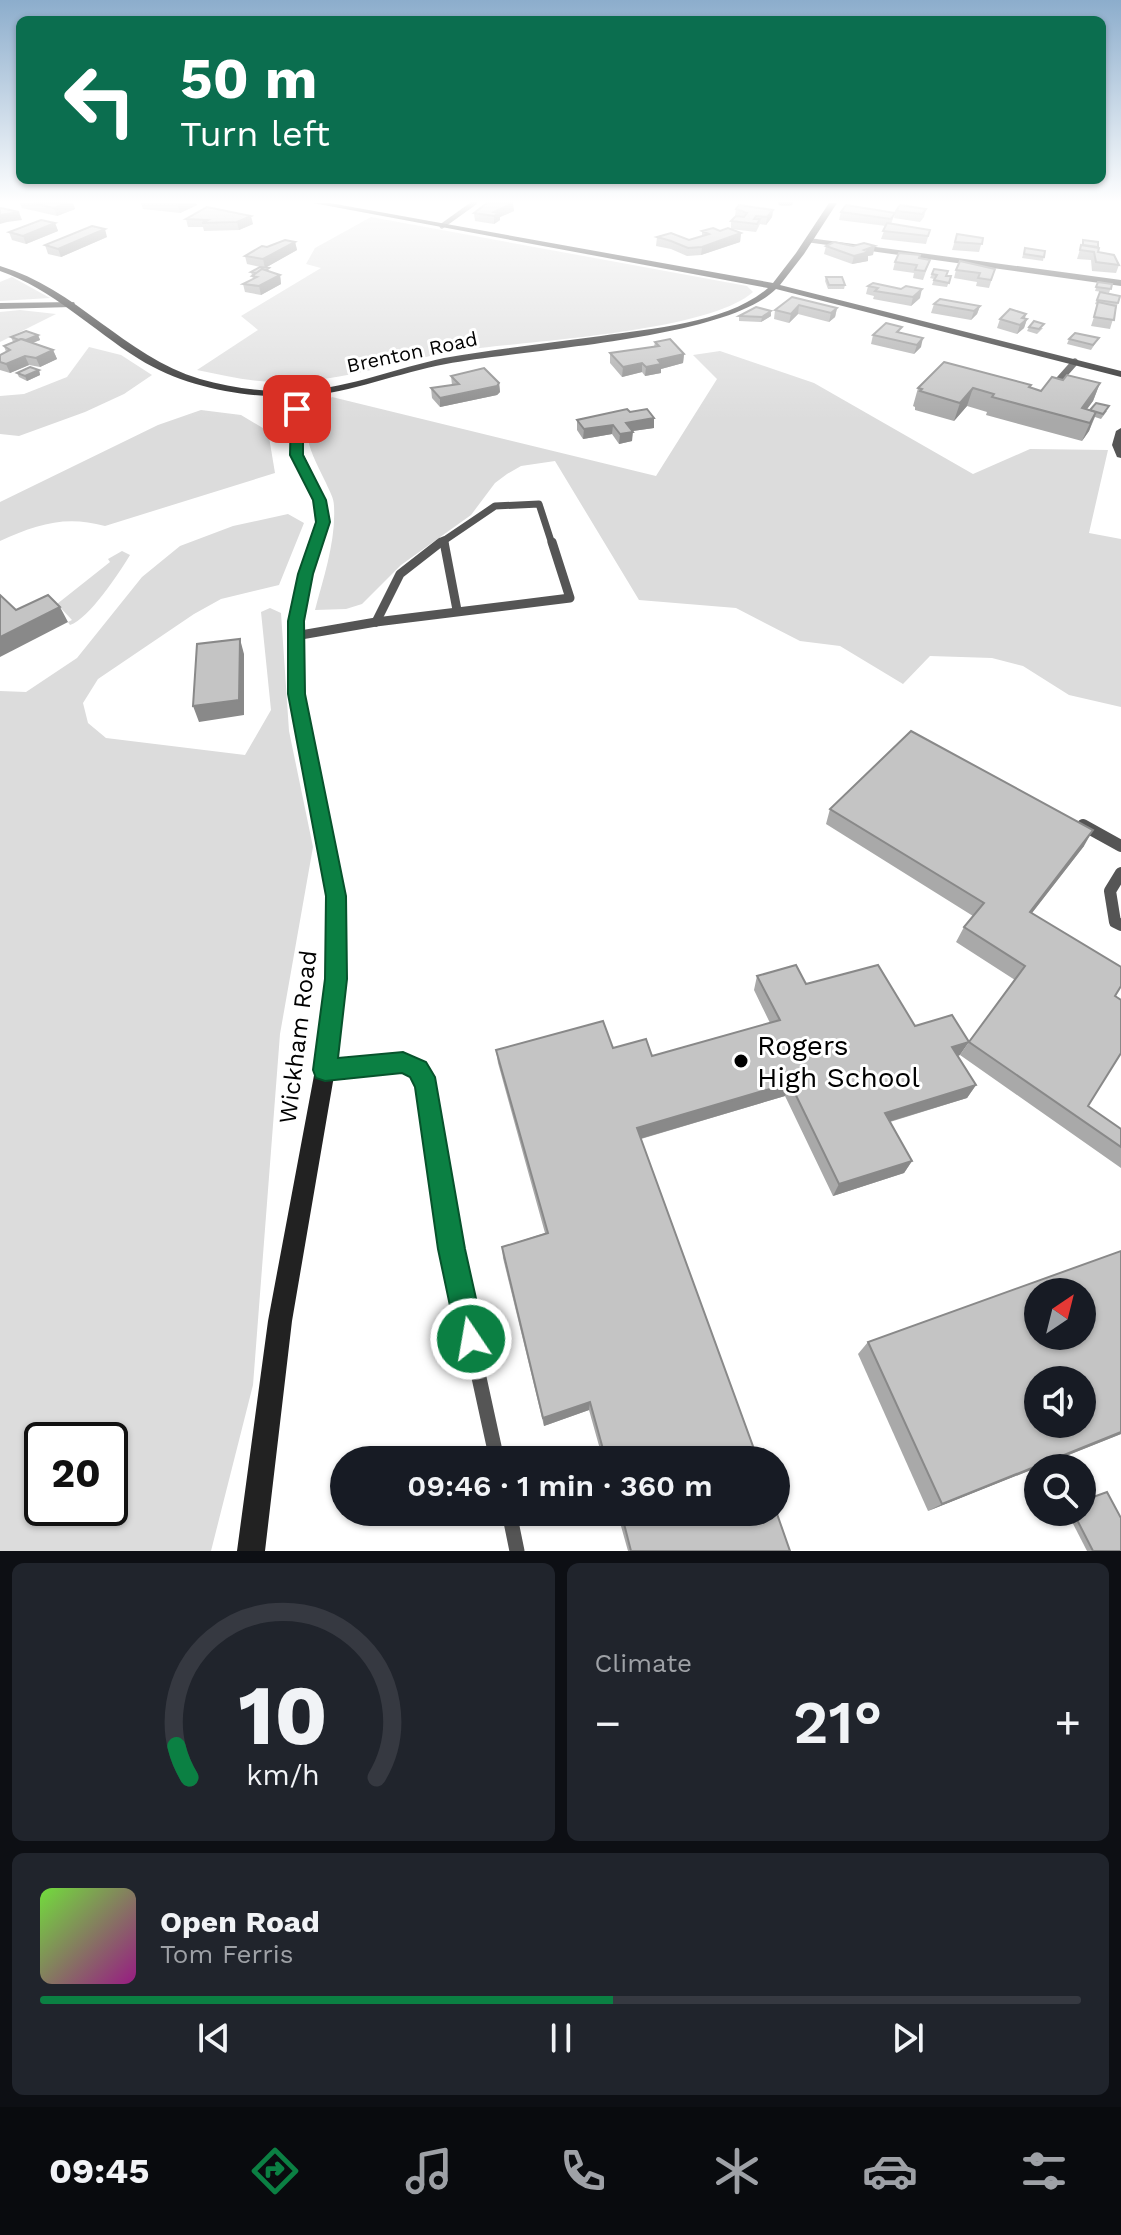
<!DOCTYPE html>
<html lang="en">
<head>
<meta charset="utf-8">
<style>
	:root { --surface:#171b24; --page:#20242c; --text:#f1f3f6; --muted:#9ea1a6; --line:#363941; --accent:#0b8043 }
	body { margin:0; font-family:"Work Sans",sans-serif; background:var(--page); color:var(--text); height:100vh; display:flex; flex-direction:column; font-size:30px; white-space:nowrap }
	* { box-sizing:border-box; margin:0 }
	p { font-size:26px; color:var(--muted) }
	.icon { flex:none; width:44px; height:44px; fill:none; stroke:currentColor; stroke-width:2; stroke-linecap:round; stroke-linejoin:round }
	.map { position:relative; height:1551px; overflow:hidden }
	.drawer { display:flex; flex-direction:column; gap:12px; padding:12px; background:#0d0f14; flex:1 }
	.drawer>* { flex:none }
	.top-card { position:absolute; left:16px; top:16px; width:1090px; height:168px; border-radius:12px; box-shadow:0 2px 6px #0004; background:#0b6e4f; color:#fff; overflow:hidden }
	.needle { width:52px; rotate:35deg }
	.tools { position:absolute; left:1024px; top:1278px; display:grid; gap:16px }
	.tools a { display:grid; place-items:center; width:72px; height:72px; border-radius:50%; background:var(--surface); box-shadow:0 2px 6px #0004; font-size:40px }
	.speed { position:absolute; left:24px; top:1422px; display:flex; gap:16px; font-size:40px; font-weight:700; text-align:center }
	.speed>* { display:grid; place-content:center; width:104px; height:104px; border-radius:50%; background:var(--surface); box-shadow:0 2px 6px #0004; line-height:1 }
	.speed .limit { border:4px solid #111; border-radius:12px; background:#fff; color:#111 }
	.pin { position:absolute; display:grid; place-items:center; width:68px; height:68px; color:#fff; margin:-34px; border-radius:16px; box-shadow:0 4px 12px #0006 }
	.me { position:absolute; width:88px; margin:-44px; rotate:348deg; stroke-linejoin:round; filter:drop-shadow(0 0 6px #0008) }
	.turn { display:flex; align-items:center; gap:28px; height:168px; padding:0 32px; font-size:36px }
	.turn .icon { width:104px; height:104px; stroke-width:2.5 }
	.turn b { display:block; font-size:56px; line-height:68px }
	.big { font-size:60px; font-weight:600; line-height:1.1 }
	.drawer .widget { flex:1; display:flex; flex-direction:column; justify-content:center; gap:12px; min-width:0; padding:0 28px; border-radius:12px; background:var(--page) }
	.drawer .dial { align-items:center; gap:0 }
	.dial svg { height:208px; overflow:visible; fill:none; stroke:var(--line); stroke-width:7; stroke-linecap:round; text-anchor:middle }
	.dial text { fill:var(--text); stroke:none }
	.song { display:flex; align-items:center; gap:24px }
	.cover { width:96px; height:96px; border-radius:12px; background:linear-gradient(135deg,hsl(100 70% 55%),hsl(310 70% 35%)) }
	.played { height:8px; border-radius:4px; background:linear-gradient(90deg,var(--accent) 55%,var(--line) 55%) }
	.keys { display:flex; justify-content:space-around; direction:ltr }
	.heat { display:flex; justify-content:space-between; align-items:center; font-size:44px; direction:ltr }
	.drawer .tiles { flex:1; display:grid; gap:12px; grid-template-columns:1fr 1fr }
	.widget:last-child { grid-column:span 2 }
	.trip { position:absolute; left:330px; top:1446px; width:460px; height:80px; border-radius:40px; background:var(--surface); box-shadow:0 2px 6px #0004; font-weight:600; line-height:80px; text-align:center }
	.dock { display:flex; height:128px; justify-content:space-around; align-items:center; background:#090b0e; color:var(--muted) }
	.dock .icon { width:56px; height:56px }
	.dock .active { color:var(--accent) }
	.dock b { font-size:36px; color:var(--text) }
	.map>svg:first-child { display:block }
	.green { fill:#dcdcdc; fill-rule:evenodd }
	.lines { fill:none; stroke-linecap:round; stroke-linejoin:round }
	.lane-far4 { stroke:#555; stroke-width:5 }
	.lane-far3 { stroke:#555; stroke-width:7 }
	.lane-far2 { stroke:#555; stroke-width:9 }
	.lane-far1 { stroke:#555; stroke-width:12 }
	.lane { stroke:#555; stroke-width:15 }
	.street { fill:#555; fill-rule:evenodd }
	.secondary { fill:#222; fill-rule:evenodd }
	.wall { fill:#a9a9a9 }
	.shaded-wall { fill:#898989 }
	.building { fill:#c4c4c4; stroke:#898989; stroke-width:2; fill-rule:evenodd }
	.route { fill:#0b8043; stroke:#07532c; stroke-width:2 }
	.poi-dot { fill:#000; stroke:#fff; stroke-width:3 }
	.labels { text-anchor:middle; dominant-baseline:central; stroke-width:6; stroke-linejoin:round; paint-order:stroke }
	.far-street-label { font-size:20px; fill:#000; stroke:#fff }
	.street-label { font-size:24px; fill:#000; stroke:#fff }
	.near-poi-label { font-size:28px; fill:#000; stroke:#fff; text-anchor:start }
</style>
</head>
<body>
<div class="map">
<svg width="1121" height="1551" viewBox="0 0 1121 1551">
	<rect width="100%" height="100%" fill="#fff"/>
	<g class="green">
		<path d="M371,217L747,286L753,292C707,333 523,341 456,351C396,361 337,384 276,382C249,382 223,375 197,370L258,330L241,316L321,268L306,264L315,248Z"/>
		<path d="M12,277L50,298L0,301V282Z"/>
		<path d="M20,310L56,314L0,342V312Z"/>
		<path d="M89,347L121,355L152,375L124,394L85,412L19,436L0,434V396L24,394L67,377Z"/>
		<path d="M720,351L814,383L973,474L1030,449L1108,450L1089,533L1121,539V707L1069,695L1023,666L992,658L930,656L903,684L840,646L800,641L736,608L639,600L555,461L521,466L507,474L495,483L471,515L401,565L362,604L346,609L315,610C324,576 336,541 334,506C334,498 329,490 326,483C307,443 295,429 332,397L656,476L717,379L693,355Z"/>
		<path d="M201,410L241,415L268,431L275,473L105,526C66,515 37,524 0,541V502L158,425Z"/>
		<path d="M288,514L304,523L279,585L221,599L194,614L98,679L83,703L88,723L106,738L245,755L271,710L261,612L270,608L281,613L289,731L313,847L280,1034L253,1385L211,1551H0V691L26,692L77,658L142,577L180,546L233,526ZM42,1440H110V1508H42Z"/>
		<path d="M122,551L130,555C119,573 89,619 70,625L68,622L72,620L57,604L110,562L108,559Z"/>
	</g>
	<g class="lines">
		<g class="lane-far4">
			<path d="M781,203H790"/>
			<path d="M442,226L474,203"/>
		</g>
		<g class="lane-far3">
			<path d="M1059,380L1075,362"/>
			<path d="M444,540L445,544"/>
			<path d="M439,544L495,506L539,504L552,544"/>
		</g>
		<g class="lane-far2">
			<path d="M444,542L457,610"/>
			<path d="M376,622L400,574L441,542"/>
			<path d="M376,622L570,598L552,542"/>
			<path d="M295,636L376,622"/>
		</g>
		<g class="lane-far1">
			<path d="M1083,825L1121,846"/>
			<path d="M1121,873L1110,891L1115,922L1121,925"/>
			<path d="M325,1070C345,1068 404,1056 418,1069C430,1081 430,1108 432,1124"/>
		</g>
		<g class="lane">
			<path d="M432,1122L451,1249L497,1460"/>
			<path d="M509,1512L517,1551"/>
		</g>
		<g class="street">
			<path d="M809,238L1121,280V286L806,242Z"/>
			<path d="M74,302L75,304L71,307L0,309V303Z"/>
			<path d="M1121,428V458L1117,457L1112,445L1116,431Z"/>
		</g>
		<path class="secondary" d="M313,203H330L773,283L796,253L829,203H837L804,254L780,285L1121,371V377L776,289C724,340 523,349 446,364C398,373 352,392 303,397L301,449L325,501L328,525L313,570L306,606L302,650L303,694L345,896L346,979L335,1070L292,1321L265,1551H237L268,1321L315,1070L326,979L327,896L289,694L288,650L292,606L301,570L316,525L313,501L290,449L293,397C241,397 184,387 139,359C91,329 54,290 0,271V266C76,288 124,356 200,379C232,388 269,393 302,391C351,387 397,368 444,358C496,349 549,343 601,336C654,328 727,323 768,288Z"/>
	</g>
	<g class="wall">
		<path d="M20,203H73L75,209L57,216L22,208Z"/>
		<path d="M141,203H196L197,205L180,213L143,209Z"/>
		<path d="M207,207L253,224L239,230L204,231L203,227H188L186,219Z"/>
		<path d="M736,209L773,210L772,217L766,225L760,224L756,232L731,229V221L735,216Z"/>
		<path d="M926,209L924,217L920,222L894,218L896,211Z"/>
		<path d="M514,211L500,217V220L494,224L475,221L474,213Z"/>
		<path d="M841,212L895,213L891,224L930,230L926,244L881,239L886,226L839,220Z"/>
		<path d="M55,223L58,231L26,244L12,240L9,232Z"/>
		<path d="M702,231H720L741,233L740,242L701,255L687,256L671,249L656,246L657,237L689,240L702,236Z"/>
		<path d="M957,234L983,238L979,252L952,250Z"/>
		<path d="M107,237L61,257L48,254L45,245Z"/>
		<path d="M1083,240L1098,252L1119,265L1116,273L1092,271L1091,260L1077,259Z"/>
		<path d="M295,242L297,250L265,268L270,272L280,275L281,284L261,295L245,292L243,284L253,279L251,272L260,267L247,264L245,256L267,247Z"/>
		<path d="M826,246H853L873,255L868,256V261L852,264L824,254Z"/>
		<path d="M1025,248L1045,251L1043,261L1022,258Z"/>
		<path d="M920,258L930,260L923,280L913,278L914,273L893,270L895,262Z"/>
		<path d="M995,269L989,288L976,286L977,282L954,278L956,270Z"/>
		<path d="M932,274L951,276L947,287L932,285L934,279L930,278Z"/>
		<path d="M826,277L845,285L844,289H828L825,281Z"/>
		<path d="M1098,282L1112,284L1109,293L1095,291Z"/>
		<path d="M868,286L920,298L911,306L873,299L874,296L866,294Z"/>
		<path d="M1100,292L1120,296L1110,329L1091,326L1098,305L1095,304Z"/>
		<path d="M792,297L837,308L835,317L829,322L798,314L789,323L774,319L775,310Z"/>
		<path d="M934,304L980,306L977,314L971,320L931,313Z"/>
		<path d="M1026,314L1025,318L1027,319L1024,328L1017,334L997,328L1000,319Z"/>
		<path d="M739,316H771L761,322L739,321Z"/>
		<path d="M1029,327L1043,328L1037,334L1027,331Z"/>
		<path d="M900,333L921,347L914,354L871,344L873,335Z"/>
		<path d="M38,335L40,340L32,343L53,350L57,359L40,367L29,365L10,373L0,370V355L6,352L4,346L13,342L11,337Z"/>
		<path d="M1099,338L1091,350L1067,344L1069,339Z"/>
		<path d="M655,342L684,354L683,363L661,369V373L645,376L642,372L622,377L610,363V353L654,347Z"/>
		<path d="M39,370L40,375L27,381L19,377L17,373Z"/>
		<path d="M451,376L499,383L500,392L497,395L440,407L432,398L431,388L452,385Z"/>
		<path d="M1100,383L1093,401L1087,409L1107,411L1101,419L1095,417L1089,431L1082,441L986,415L987,412L967,406L954,421L915,410V407L913,406L918,388L1031,385L1030,388L1041,391Z"/>
		<path d="M654,418V428L632,431V441L619,444L612,434L583,439L577,430V420Z"/>
		<path d="M830,809L1084,846L1032,913L1115,996L1088,1106L1121,1129V1168L960,1055L969,1042L1015,980L956,942L964,927L973,916L826,824Z"/>
		<path d="M757,976L806,984L915,1026L960,1055L958,1056L976,1085L967,1098L890,1122L912,1161L904,1173L833,1196L785,1096L641,1139L758,1460H603L589,1410L544,1426L503,1258L502,1247L545,1233L498,1063L496,1050L613,1048L652,1056L770,1023L754,990Z"/>
		<path d="M1121,1251V1434L928,1511L858,1354L868,1342Z"/>
		<path d="M617,1512H776L790,1551H628Z"/>
		<path d="M1067,1512H1082L1121,1551H1087Z"/>
	</g>
	<g class="shaded-wall">
		<path d="M67,203H73L75,209L57,216L54,208Z"/>
		<path d="M181,203H196L197,205L180,213L178,205Z"/>
		<path d="M513,203L514,211L500,217V220L494,224V212Z"/>
		<path d="M773,210L772,217L766,225L767,217Z"/>
		<path d="M19,212L22,220L7,222L0,224V215Z"/>
		<path d="M251,216L253,224L239,230L237,222Z"/>
		<path d="M55,223L58,231L26,244L23,236Z"/>
		<path d="M105,229L107,237L61,257L58,249Z"/>
		<path d="M741,233L740,242L701,255L702,247Z"/>
		<path d="M295,242L297,250L265,268L263,259Z"/>
		<path d="M875,246L873,255L868,256V261L852,264L854,256Z"/>
		<path d="M280,275L281,284L261,295L259,286Z"/>
		<path d="M922,289L920,298L911,306L913,297Z"/>
		<path d="M799,305L798,314L789,323L791,314Z"/>
		<path d="M980,306L977,314L971,320L974,311Z"/>
		<path d="M837,308L835,317L829,322L831,313Z"/>
		<path d="M771,311V316L761,322L762,317Z"/>
		<path d="M1026,314L1023,323L1027,319L1024,328L1017,334L1022,318Z"/>
		<path d="M38,335L40,340L25,346L23,342Z"/>
		<path d="M923,338L921,347L914,354L917,345Z"/>
		<path d="M53,350L57,359L40,367L36,358Z"/>
		<path d="M684,354L683,363L661,369V373L645,376L646,367L658,360Z"/>
		<path d="M25,356L29,365L10,373L6,364Z"/>
		<path d="M642,363V372L622,377L623,367Z"/>
		<path d="M39,370L40,375L27,381L25,376Z"/>
		<path d="M499,383L500,392L497,395L440,407V398Z"/>
		<path d="M1100,383L1093,401L1079,420L1082,408Z"/>
		<path d="M973,388L967,406L954,421L960,403Z"/>
		<path d="M1096,412L1089,431L1082,441L1090,423Z"/>
		<path d="M654,418V428L626,432V423Z"/>
		<path d="M613,425L612,434L583,439L584,429Z"/>
		<path d="M633,432L632,441L619,444L620,434Z"/>
		<path d="M60,607L68,622L0,657V637Z"/>
		<path d="M240,639L244,654V715L199,722L193,706Z"/>
		<path d="M1093,830L1084,846L1021,927L1030,912Z"/>
		<path d="M969,1042L960,1055L944,1060L952,1047Z"/>
		<path d="M790,1083L785,1096L636,1140L637,1128Z"/>
		<path d="M976,1085L967,1098L878,1125L885,1113Z"/>
		<path d="M912,1161L904,1173L833,1196L839,1184Z"/>
		<path d="M590,1402L589,1410L544,1426L543,1418Z"/>
		<path d="M1121,1432V1434L928,1511L942,1504Z"/>
	</g>
	<g class="building">
		<path d="M33,203H67L54,208Z"/>
		<path d="M487,203H513L494,212L500,213L494,216L474,213Z"/>
		<path d="M739,205L773,210L767,217L756,216L754,219H760L757,224L731,221L736,216L744,217L747,213L736,209Z"/>
		<path d="M846,205L895,213L891,219L841,212Z"/>
		<path d="M900,205L926,209L922,214L896,211Z"/>
		<path d="M207,207L251,216L237,222L202,223L208,220L186,219Z"/>
		<path d="M0,208H1L19,212L0,215Z"/>
		<path d="M41,220L55,223L23,236L9,232Z"/>
		<path d="M887,223L930,230L928,236L883,231Z"/>
		<path d="M92,226L105,229L58,249L45,245Z"/>
		<path d="M713,228L720,231L728,228L741,233L702,247L688,248L671,241L657,237L671,233L689,240L709,234L702,231Z"/>
		<path d="M957,234L983,238L982,244L955,242Z"/>
		<path d="M285,240L295,242L263,259L245,256L262,246L267,247Z"/>
		<path d="M1083,240L1098,242V247L1083,245Z"/>
		<path d="M834,242L853,246L864,243L875,246L864,250L869,252L854,256L826,246Z"/>
		<path d="M1081,245L1099,248L1098,252L1114,255L1119,265L1096,262L1094,252L1080,250Z"/>
		<path d="M1025,248L1045,251L1044,257L1024,254Z"/>
		<path d="M899,253L920,255L919,258L930,260L925,271L915,270L917,265L895,262Z"/>
		<path d="M960,261L995,269L991,280L978,278L980,273L956,270Z"/>
		<path d="M260,267L269,268L265,271L262,269L257,273L251,272Z"/>
		<path d="M262,269L280,275L259,286L243,284L257,277L252,276Z"/>
		<path d="M934,269L948,271L946,276H951L949,283L934,280L937,275L932,274Z"/>
		<path d="M826,277H842L845,285H829Z"/>
		<path d="M1098,282L1112,284L1111,289L1096,287Z"/>
		<path d="M873,283L901,289L906,286L922,289L913,297L875,291L878,288L868,286Z"/>
		<path d="M1100,292L1120,296L1118,303L1097,300Z"/>
		<path d="M792,297L837,308L831,313L799,305L791,314L775,310Z"/>
		<path d="M940,299L980,306L974,311L934,304Z"/>
		<path d="M1098,302L1116,306L1114,320L1094,317Z"/>
		<path d="M756,307L771,311L762,317L739,316Z"/>
		<path d="M1010,309L1026,314L1022,318L1027,319L1020,325L1000,319Z"/>
		<path d="M1034,321L1044,324L1039,329L1029,327Z"/>
		<path d="M886,323L902,327L897,332L923,338L917,345L873,335Z"/>
		<path d="M26,331L38,335L26,340L21,339L19,340L11,337Z"/>
		<path d="M1075,333L1099,338L1093,345L1069,339Z"/>
		<path d="M21,339L53,350L36,358L25,356L6,364L0,362V355L10,350L4,346Z"/>
		<path d="M670,339L684,354L658,360L661,364L646,367L642,363L623,367L610,353L659,346L655,342Z"/>
		<path d="M944,362L1031,385L1029,387L1041,391L1052,377L1063,380L1067,375L1100,383L1082,408L1096,412L1090,423L992,397L994,394L973,388L960,403L920,391L922,389L918,388Z"/>
		<path d="M30,367L39,370L25,376L17,373Z"/>
		<path d="M484,368L499,383L497,386L440,398L431,388L459,384L451,376Z"/>
		<path d="M1096,403L1109,406L1103,414L1090,410Z"/>
		<path d="M627,409L630,412L647,409L654,418L626,423L633,432L620,434L613,425L584,429L577,420Z"/>
		<path d="M0,595L16,610L48,595L60,607L0,637Z"/>
		<path d="M240,639L239,700L193,706L197,644Z"/>
		<path d="M911,731L1093,830L1030,912L1121,967V986L1115,996L1121,1000V1053L1088,1106L1121,1129V1147L969,1042L1025,966L964,927L984,903L830,809Z"/>
		<path d="M796,965L806,984L878,965L915,1026L952,1015L969,1042L952,1047L976,1085L885,1113L912,1161L839,1184L790,1083L637,1128L758,1460H606L590,1402L543,1418L502,1247L548,1233L496,1050L603,1021L613,1048L646,1039L652,1056L780,1020L757,976Z"/>
		<path d="M1121,1251V1432L942,1504L868,1342ZM1038,1292H1082V1336H1038ZM1038,1380H1082V1424H1038Z"/>
		<path d="M1107,1492L1121,1518V1551H1093L1073,1512H1082V1501Z"/>
		<path d="M776,1511L790,1551H631L621,1512Z"/>
	</g>
	<linearGradient id="sky" x2="0" y2="1"><stop stop-color="#8cadcc"/><stop offset="0.48" stop-color="#fff"/><stop offset="1" stop-color="#fff" stop-opacity="0"/></linearGradient>
	<rect width="1121" height="420" fill="url(#sky)"/>
	<path class="route" d="M297,405L303,409V455L326,500L330,522L313,574L304,621L305,694L346,896L347,979L338,1058L403,1052L426,1062L435,1077L465,1249L485,1339L481,1349L471,1353L461,1349L457,1339L438,1249L415,1087L410,1077L402,1073L325,1081L316,1078L313,1070L325,979L326,896L288,694V621L298,574L316,522L313,500L290,455L291,409Z"/>
	<circle class="poi-dot" cx="741" cy="1061" r="8"/>
	<g class="labels">
		<g class="far-street-label">
			<text transform="translate(412 352) rotate(-12)">Brenton Road</text>
		</g>
		<g class="street-label">
			<text transform="translate(298 1037) rotate(-83)">Wickham Road</text>
		</g>
		<g class="near-poi-label">
			<text x="757" y="1045">Rogers<tspan x="757" dy="32">High School</tspan></text>
		</g>
	</g>
</svg>
<div class="tools">
<a><svg class="needle" viewBox="-14 -14 28 28"><path d="M0-13l5 13h-10z" fill="#e53935"/><path d="M0 13l5-13h-10z" fill="#9ea1a6"/></svg></a>
<a><svg class="icon" aria-label="sound" viewBox="0 0 24 24"><path d="M4 9h4l5-4v14l-5-4H4zM17 9q2 3 0 6"/></svg></a>
<a><svg class="icon" aria-label="search" viewBox="0 0 24 24"><circle cx="10" cy="10" r="6"/><path d="M15 15l6 6"/></svg></a>
</div>
<div class="speed"><div class="limit">20</div></div>
<div class="pin" style="left:297px;top:409px;background:#d93025"><svg class="icon" aria-label="arrive" viewBox="0 0 24 24"><path d="M6 21V4h12l-3 4 3 4H6"/></svg></div>
<svg class="me" style="left:471px;top:1339px" viewBox="-20 -20 40 40"><circle r="17" fill="#0b8043" stroke="#fff" stroke-width="3"/><path d="M0-11L8 9 0 5-8 9z" fill="#fff"/></svg>
<div class="trip">09:46 · 1 min · 360 m</div>
<div class="top-card">
<div class="turn"><svg class="icon" aria-label="left" viewBox="0 0 24 24"><path d="M17 20v-9H6M10 6l-5 5 5 5"/></svg><div><b>50 m</b>Turn left</div></div>
</div>
</div>
<section class="drawer">
<div class="tiles">
<div class="widget dial"><svg viewBox="0 0 100 80">
<path d="M14 69A42 42 0 1 1 86 69"/>
<path d="M14 69A42 42 0 0 1 9 57" stroke="#0b8043"/>
<text x="50" y="56" font-size="32" font-weight="700">10</text>
<text x="50" y="72" font-size="11">km/h</text>
</svg></div>
<div class="widget"><p>Climate</p>
<div class="heat"><a>−</a><b class="big">21°</b><a>+</a></div>
</div>
<div class="widget">
<div class="song"><i class="cover"></i><div><b>Open Road</b><p>Tom Ferris</p></div></div>
<div class="played"></div>
<div class="keys"><svg class="icon" aria-label="previous" viewBox="0 0 24 24"><path d="M18 5L8 12l10 7zM5 5v14"/></svg><svg class="icon" aria-label="pause" viewBox="0 0 24 24"><path d="M8 5v14M16 5v14"/></svg><svg class="icon" aria-label="next" viewBox="0 0 24 24"><path d="M6 5l10 7-10 7zM19 5v14"/></svg></div>
</div>
</div>
</section>
<nav class="dock">
<b>09:45</b>
<svg class="icon active" aria-label="directions" viewBox="0 0 24 24"><path d="M12 3l9 9-9 9-9-9zM9 14v-3h6M13 9l2 2-2 2"/></svg>
<svg class="icon" aria-label="music" viewBox="0 0 24 24"><path d="M9 18V5l10-2v13"/><circle cx="6" cy="18" r="3"/><circle cx="16" cy="16" r="3"/></svg>
<svg class="icon" aria-label="phone" viewBox="0 0 24 24"><path d="M5 4h4l2 5-3 2q2 4 5 5l2-3 5 2v4C11 20 4 13 5 4z"/></svg>
<svg class="icon" aria-label="climate" viewBox="0 0 24 24"><path d="M12 3v18M4 7l16 10M4 17L20 7"/></svg>
<svg class="icon" aria-label="car" viewBox="0 0 24 24"><path d="M5 17H2v-5l4-1 3-4h7l3 4 3 1v5h-3M9 17h6M6 11h13"/><circle cx="7" cy="17" r="2"/><circle cx="17" cy="17" r="2"/></svg>
<svg class="icon" aria-label="filters" viewBox="0 0 24 24"><path d="M4 7h16M4 17h16"/><circle cx="9" cy="7" r="2"/><circle cx="15" cy="17" r="2"/></svg>
</nav>
</body>
</html>
